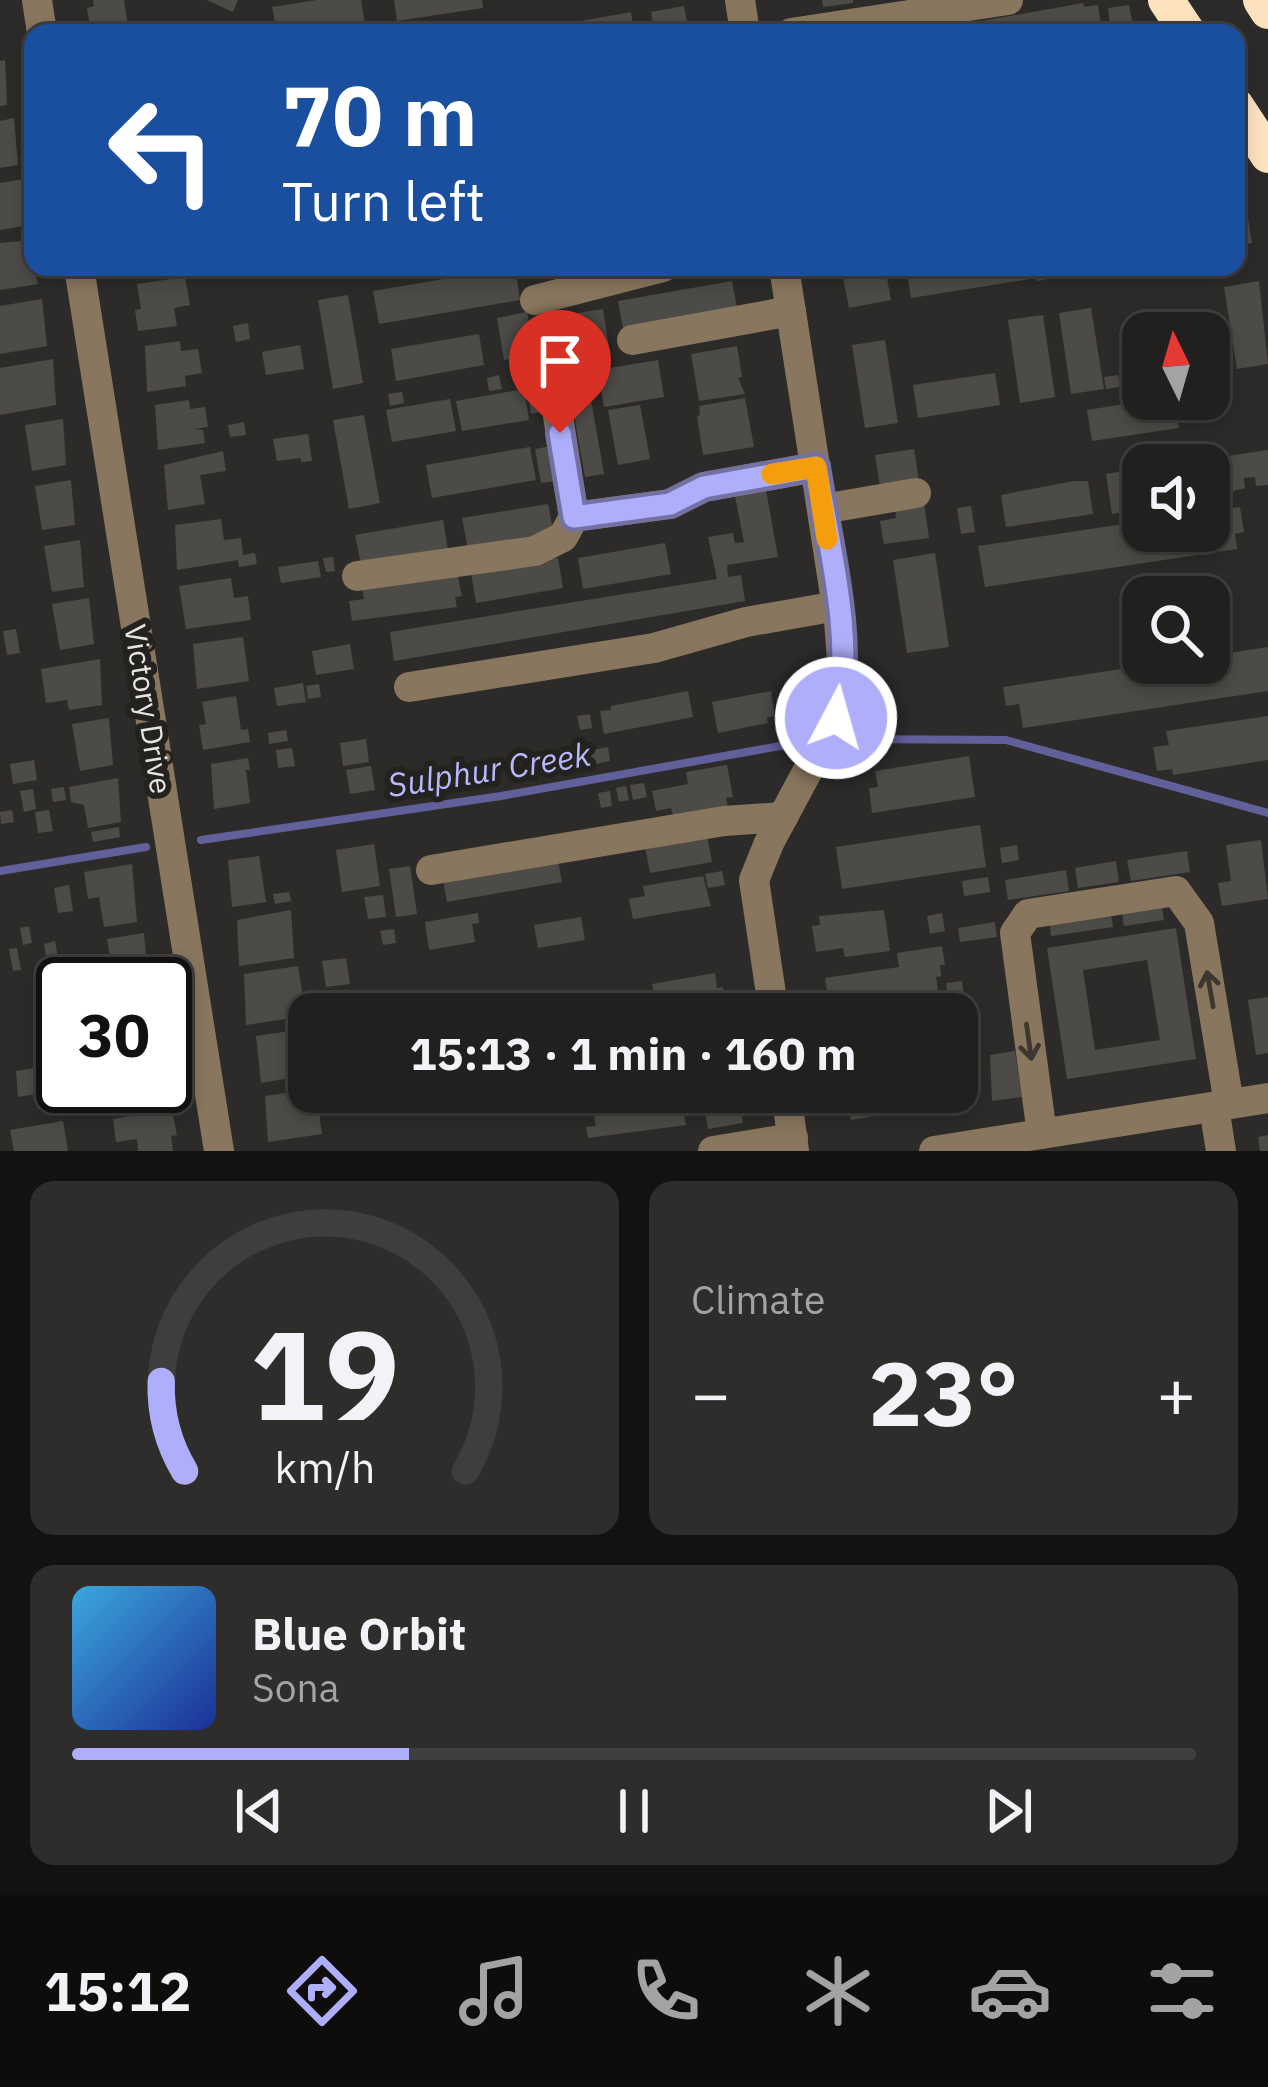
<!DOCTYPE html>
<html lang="en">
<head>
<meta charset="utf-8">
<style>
	:root { --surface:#22201f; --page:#2e2d2c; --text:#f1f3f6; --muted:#a2a3a4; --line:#3f3e3d; --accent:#afaefa }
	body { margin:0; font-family:"IBM Plex Sans",sans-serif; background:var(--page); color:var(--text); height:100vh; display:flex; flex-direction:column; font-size:45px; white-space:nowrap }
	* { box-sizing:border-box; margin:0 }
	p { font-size:39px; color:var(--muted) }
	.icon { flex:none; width:66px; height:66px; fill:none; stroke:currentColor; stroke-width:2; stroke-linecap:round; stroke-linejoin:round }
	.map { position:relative; height:1151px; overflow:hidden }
	.details { display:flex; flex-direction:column; gap:30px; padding:30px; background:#131211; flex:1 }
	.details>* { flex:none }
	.top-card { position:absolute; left:24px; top:24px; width:1221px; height:252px; border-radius:24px; box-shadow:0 6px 18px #0003,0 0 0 3px var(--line); background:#1a4fa0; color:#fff; overflow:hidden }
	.needle { width:78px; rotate:355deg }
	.fabs { position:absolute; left:1122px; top:312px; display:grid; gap:24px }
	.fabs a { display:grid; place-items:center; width:108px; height:108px; border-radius:24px; background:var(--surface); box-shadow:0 6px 18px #0003,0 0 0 3px var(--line); font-size:60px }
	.speed { position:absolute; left:36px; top:957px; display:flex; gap:24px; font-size:60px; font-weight:700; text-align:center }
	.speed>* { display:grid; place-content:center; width:156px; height:156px; border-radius:50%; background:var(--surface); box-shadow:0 6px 18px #0003,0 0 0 3px var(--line); line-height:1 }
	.speed .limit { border:6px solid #111; border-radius:18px; background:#fff; color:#111 }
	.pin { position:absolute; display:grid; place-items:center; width:102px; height:102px; color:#fff; margin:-123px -51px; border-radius:50% 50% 50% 0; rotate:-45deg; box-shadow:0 0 12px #0007 }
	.pin .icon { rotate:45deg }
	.me { position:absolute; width:132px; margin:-66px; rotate:6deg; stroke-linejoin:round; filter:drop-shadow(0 0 9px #0008) }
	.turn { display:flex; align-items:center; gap:42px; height:252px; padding:0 60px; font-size:54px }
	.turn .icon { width:156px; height:156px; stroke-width:2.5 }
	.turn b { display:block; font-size:84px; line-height:102px }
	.big { font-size:90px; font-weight:700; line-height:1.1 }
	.details .tile { flex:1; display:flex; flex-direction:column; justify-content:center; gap:18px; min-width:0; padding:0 42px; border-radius:24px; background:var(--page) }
	.details .dial { align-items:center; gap:0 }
	.dial svg { height:312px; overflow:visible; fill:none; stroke:var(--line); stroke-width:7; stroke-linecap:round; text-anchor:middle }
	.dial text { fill:var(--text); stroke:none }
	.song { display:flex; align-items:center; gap:36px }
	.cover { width:144px; height:144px; border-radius:18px; background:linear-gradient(135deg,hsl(200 70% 55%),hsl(230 70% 35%)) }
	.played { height:12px; border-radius:6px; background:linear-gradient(90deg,var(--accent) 30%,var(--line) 30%) }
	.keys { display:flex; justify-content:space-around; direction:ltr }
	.heat { display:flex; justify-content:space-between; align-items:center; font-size:66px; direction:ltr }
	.details .tiles { flex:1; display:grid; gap:30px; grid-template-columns:1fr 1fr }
	.tile:last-child { grid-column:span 2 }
	.trip { position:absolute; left:288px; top:993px; width:690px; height:120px; border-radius:24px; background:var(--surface); box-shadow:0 6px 18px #0003,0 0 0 3px var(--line); font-weight:700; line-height:120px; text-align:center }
	.menu { display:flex; height:192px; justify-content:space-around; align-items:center; background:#0e0d0c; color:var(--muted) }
	.menu .icon { width:84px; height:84px }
	.menu .active { color:var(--accent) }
	.menu b { font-size:54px; color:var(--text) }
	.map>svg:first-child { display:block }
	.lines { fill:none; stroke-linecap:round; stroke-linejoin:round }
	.stream { stroke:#62609b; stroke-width:8 }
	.building { fill:#4d4b48; fill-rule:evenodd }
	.minor { stroke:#88765e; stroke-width:30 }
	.highway { stroke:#fde2be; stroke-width:36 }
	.oneway { stroke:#3d372f }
	.route-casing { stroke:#7271a2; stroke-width:30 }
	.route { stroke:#afaefa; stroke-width:21 }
	.slow { stroke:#f59e0b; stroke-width:21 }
	.labels { text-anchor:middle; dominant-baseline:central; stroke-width:12; stroke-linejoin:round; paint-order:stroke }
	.street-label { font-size:30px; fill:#e7e5e4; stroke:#24221f }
	.water-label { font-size:33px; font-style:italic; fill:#b8b8fe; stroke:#24221f }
</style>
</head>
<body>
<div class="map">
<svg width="1268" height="1151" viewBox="0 0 1268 1151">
	<rect width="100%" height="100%" fill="#2d2b29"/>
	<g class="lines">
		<g class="stream">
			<path d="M854,739L1006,740L1268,813"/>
			<path d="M201,840L501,796L786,745"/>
			<path d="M0,871L146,847"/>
		</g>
	</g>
	<g class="building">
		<path d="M93,0H124L128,26L91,33L87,8L94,6Z"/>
		<path d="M207,0H238L233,12Z"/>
		<path d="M317,0H361L365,24L311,33H277L272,7Z"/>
		<path d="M394,0H482L483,8L397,21Z"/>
		<path d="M822,0H853V3L823,7Z"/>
		<path d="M1083,3L1084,7L1098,5L1102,33H914Z"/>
		<path d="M1129,5L1134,31L1111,33L1108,8Z"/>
		<path d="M684,6L689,33H654L651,12Z"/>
		<path d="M631,12L634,33H526L525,31Z"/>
		<path d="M5,60L7,105L0,106V61Z"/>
		<path d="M14,118L18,165L0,168V121Z"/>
		<path d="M25,179L29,225L0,230V183Z"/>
		<path d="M1245,201L1252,243L1236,246V202Z"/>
		<path d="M33,240V267L38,284L0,290V243Z"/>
		<path d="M515,267L520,300L379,324L373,291Z"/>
		<path d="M532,267H570L571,269L533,276Z"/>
		<path d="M841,267H885L891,300L849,308Z"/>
		<path d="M906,267H1046L1048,279L1037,281L1036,278L911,298Z"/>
		<path d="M185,277L190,305L174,308L177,326L138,331L135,310L141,309L137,284Z"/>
		<path d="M732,281L738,313L624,333L618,301Z"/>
		<path d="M1259,281L1268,364L1237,369L1224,287Z"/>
		<path d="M348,295L363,383L333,389L318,300Z"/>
		<path d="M42,299L47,346L0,354V306Z"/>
		<path d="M1091,308L1104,389L1071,394L1059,313Z"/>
		<path d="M603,309L610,354L565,361L558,316Z"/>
		<path d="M527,312L535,355L504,360L497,318Z"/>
		<path d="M1043,315L1055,397L1020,403L1008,320Z"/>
		<path d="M248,323L250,339L236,342L233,326Z"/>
		<path d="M479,334L484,365L396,381L391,349Z"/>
		<path d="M885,340L898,423L865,428L852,345Z"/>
		<path d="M180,341L181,351L198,349L202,373L185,376L186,386L147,392L145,346Z"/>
		<path d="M300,345L304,369L266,375L262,352Z"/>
		<path d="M737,346L742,377L738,378L745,394L699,401L691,354Z"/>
		<path d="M1143,349V381L1137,382L1131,351Z"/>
		<path d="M53,359L56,405L0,415V368Z"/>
		<path d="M658,360L664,397L604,407L598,370Z"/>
		<path d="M568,368L570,378L544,382L543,372Z"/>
		<path d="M995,373L1000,405L918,418L913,385Z"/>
		<path d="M499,375L502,389L489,391L487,378Z"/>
		<path d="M1118,375L1120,387L1106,389L1104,377Z"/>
		<path d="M587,377L604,474L585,477L568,380Z"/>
		<path d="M524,389L529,420L462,431L456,401Z"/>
		<path d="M545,391L548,411L531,414L528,394Z"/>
		<path d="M402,392L404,403L390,406L388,394Z"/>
		<path d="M745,398L754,447L703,455L697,416L700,415L699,406Z"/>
		<path d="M450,399L456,431L392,442L386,410Z"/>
		<path d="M1156,399H1174L1179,428L1092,441L1087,410Z"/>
		<path d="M189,400L190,409L205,407L208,427L194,429L203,430L205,443L158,450L155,405Z"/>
		<path d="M640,405L650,459L618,465L608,410Z"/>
		<path d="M364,415L380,503L349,509L333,420Z"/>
		<path d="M63,419L66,465L32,471L25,425Z"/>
		<path d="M244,422L246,435L230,437L228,425Z"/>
		<path d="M308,434L312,461L301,462V458L277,461L273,439Z"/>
		<path d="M551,446L557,481L541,483L535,449Z"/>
		<path d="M530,447L536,480L432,498L426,465Z"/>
		<path d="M914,449L919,481L880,487L875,455Z"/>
		<path d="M1268,450V485L1256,486L1255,477L1244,478L1245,488L1209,498V465H1202L1201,460Z"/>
		<path d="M223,451L226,471L200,475L205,504L168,510L164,465Z"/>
		<path d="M1143,468V509L1112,514L1106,474Z"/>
		<path d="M71,480L75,525L42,530L35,486Z"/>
		<path d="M1074,481H1088L1093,514L1006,527L1001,495Z"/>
		<path d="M766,490L778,557L727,565L728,577L741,575L745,601L394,661L390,632L717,579L708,537L733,533L735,543L744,542L735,496Z"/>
		<path d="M924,502L929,538L884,544L880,521L896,518L895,507Z"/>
		<path d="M548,504L554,535L468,550L462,518Z"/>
		<path d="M971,506L975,532L961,534L957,508Z"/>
		<path d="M1240,507L1244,532L1235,534L1237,549L985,587L978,546L1143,521V531H1209V511Z"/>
		<path d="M221,519L224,540L241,538L243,555L255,553L257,564L239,567L238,560L177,570L175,525Z"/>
		<path d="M443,520L448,550L361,565L355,535Z"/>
		<path d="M80,540L84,587L52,592L44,546Z"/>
		<path d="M665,543L671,574L583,589L578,558Z"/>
		<path d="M935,553L949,647L907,653L893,560Z"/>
		<path d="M333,557L335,571L326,572L323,558Z"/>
		<path d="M558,558L563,588L476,603L471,572Z"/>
		<path d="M318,561L321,577L281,583L278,567Z"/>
		<path d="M457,572L462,596L455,597L457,607L352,621L349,601L364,599L362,588Z"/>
		<path d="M231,578L234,598L248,596L251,620L186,629L179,586Z"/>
		<path d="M89,598L94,644L60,650L52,604Z"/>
		<path d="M16,629L20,653L7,655L3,631Z"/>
		<path d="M243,637L249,681L197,689L193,644Z"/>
		<path d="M350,644L354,669L316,675L312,651Z"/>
		<path d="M1268,647V691L1023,728L1019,704L1006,706L1003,687L1161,663H1209V656Z"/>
		<path d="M100,659L102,705L69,710L67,700L46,703L41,669Z"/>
		<path d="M303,683L306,702L277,706L274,688Z"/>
		<path d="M319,684L321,697L308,699L306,686Z"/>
		<path d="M688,691L693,717L604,734L600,711L611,710V706Z"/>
		<path d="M771,691L775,716L767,718L768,723L718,733L712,702Z"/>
		<path d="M236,696L241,730L248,729L250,742L203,750L199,725L206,724L202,702Z"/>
		<path d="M590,714L592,728L580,730L577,716Z"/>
		<path d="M1268,716V760L1173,775L1172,769L1157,771L1153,747L1169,745L1166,731Z"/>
		<path d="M109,718L113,765L80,771L72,724Z"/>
		<path d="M286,730L288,741L269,744L268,733Z"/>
		<path d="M366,739L369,762L343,766L340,743Z"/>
		<path d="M608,747L610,761L591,765L588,751Z"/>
		<path d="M292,748L295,766L278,768L276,750Z"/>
		<path d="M969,756L975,797L872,813L869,788L878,787L875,771Z"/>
		<path d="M248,758L250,770H246L250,803L214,809L211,764Z"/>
		<path d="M34,760L37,780L13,784L10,764Z"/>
		<path d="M727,765L733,797L726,798L728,808L674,818L671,808L656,811L652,791L688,784L686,772Z"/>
		<path d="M371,766L375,790L350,794L346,770Z"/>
		<path d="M118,778L121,822L88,828L84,805L71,802L69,787Z"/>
		<path d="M644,783L647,797L633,800L630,785Z"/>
		<path d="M626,786L629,800L619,802L616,788Z"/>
		<path d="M64,787L66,800L53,802L51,789Z"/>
		<path d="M33,789L36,809L24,812L20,791Z"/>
		<path d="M610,791L612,806L601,808L598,793Z"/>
		<path d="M12,810L14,822L1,824L0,812Z"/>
		<path d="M49,810L53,831L38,833L35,812Z"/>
		<path d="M980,825L986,867L842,889L836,847Z"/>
		<path d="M119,827L120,837L93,842L91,832Z"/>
		<path d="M706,830L712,862L650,873L644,842Z"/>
		<path d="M1261,840L1268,899L1222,906L1218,883L1231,881L1226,845Z"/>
		<path d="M374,844L380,886L342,892L336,850Z"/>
		<path d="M1017,845L1019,860L1002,863L1000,848Z"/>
		<path d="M1187,851L1190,872L1131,881L1127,860Z"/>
		<path d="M557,855L562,882L447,902L442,874Z"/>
		<path d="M259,856L266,902L232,907L228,860Z"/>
		<path d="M1116,861L1119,882L1078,888L1075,868Z"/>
		<path d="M132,864L137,922L104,927L99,897L88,899L84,872Z"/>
		<path d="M410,866L417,914L396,917L389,869Z"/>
		<path d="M1066,870L1069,891L1008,900L1005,880Z"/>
		<path d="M722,871L725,885L708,888L705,874Z"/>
		<path d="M703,876L711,906L633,919L629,899L645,896L643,886Z"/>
		<path d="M988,877L990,892L964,896L962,881Z"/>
		<path d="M69,885L73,911L58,913L54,888Z"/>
		<path d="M289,892L291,901L275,904L273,894Z"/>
		<path d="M383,895L386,917L368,919L364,897Z"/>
		<path d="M1161,900L1164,920L1124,926L1121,906Z"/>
		<path d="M1110,908L1113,927L1051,936L1049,917Z"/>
		<path d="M291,910L294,958L239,966L237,920Z"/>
		<path d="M884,910L890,951L845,957L843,948L816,952L812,926L820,925L819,916Z"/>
		<path d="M478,913L479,923L472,924L475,942L429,950L425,922Z"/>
		<path d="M942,913L945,931L930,934L927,916Z"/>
		<path d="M581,917L585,940L538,948L534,925Z"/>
		<path d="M995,922L997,937L960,942L958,928Z"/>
		<path d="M29,926L32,943L23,945L20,928Z"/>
		<path d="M1176,928L1196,1059L1067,1079L1047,948ZM1147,960L1160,1040L1095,1050L1083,970Z"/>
		<path d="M394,929L396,943L383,945L380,931Z"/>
		<path d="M144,933L148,980L115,984L107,939Z"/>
		<path d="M55,941L59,964L48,965L44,944Z"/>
		<path d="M942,946L945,965H940L941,976L936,977L939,997L870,1007L868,996L829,1002L825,978L899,967L897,953Z"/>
		<path d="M17,948L21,970L13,971L9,949Z"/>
		<path d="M346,958L350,984L326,987L322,961Z"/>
		<path d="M298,966L306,1016L246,1025L244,974Z"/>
		<path d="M715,973L717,988L723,987L726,1005L682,1014H657L652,984Z"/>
		<path d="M962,981L964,996L948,999L946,983Z"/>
		<path d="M1268,997V1053L1256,1055L1248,1000Z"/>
		<path d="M936,1001L938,1014H923L921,1003Z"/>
		<path d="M410,1004L411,1014H386L385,1008Z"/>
		<path d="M290,1031L296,1077L261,1083L256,1036Z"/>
		<path d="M1015,1051L1022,1097L992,1101L990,1055Z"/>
		<path d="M963,1061L967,1089L975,1088L977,1105L946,1109L943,1092H957V1062Z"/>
		<path d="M54,1065L58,1091L18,1097L16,1071Z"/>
		<path d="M130,1086H162L164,1096L133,1101Z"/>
		<path d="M300,1091L301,1100L317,1097L322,1134L268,1142L265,1096Z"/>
		<path d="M653,1092H680L686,1125L588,1138L586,1127L596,1126L592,1107L653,1096Z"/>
		<path d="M702,1092H737L743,1123L708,1129Z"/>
		<path d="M837,1092H900V1097L895,1098L898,1112L851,1120L848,1104L839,1106Z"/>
		<path d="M172,1109L177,1135L171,1136L173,1151H138L137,1139L116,1142L113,1119Z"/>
		<path d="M63,1121L68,1151H14L10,1130Z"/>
		<path d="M1268,1135V1151H1260L1258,1137Z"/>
	</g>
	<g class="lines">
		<g class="minor">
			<path d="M37,0L42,33"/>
			<path d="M740,0L745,33"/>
			<path d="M791,33L1008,0"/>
			<path d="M79,267L219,1151"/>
			<path d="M535,300L663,267"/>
			<path d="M632,340L791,311"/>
			<path d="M823,509L916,493"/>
			<path d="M574,517L670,504L704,487L816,467"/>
			<path d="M357,576L535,551L563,537L574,517L554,391"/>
			<path d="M409,687L654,648L746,622L837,606"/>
			<path d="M431,870L724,821L783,817"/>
			<path d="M774,1014L754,880L769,843L836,718L844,689L839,620L784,267"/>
			<path d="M786,1092L794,1151"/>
			<path d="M1214,1107L1221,1151"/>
			<path d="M1042,1134L1015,933L1028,914L1176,891L1199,923L1229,1104"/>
			<path d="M713,1151L793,1138"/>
			<path d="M934,1151L1268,1098"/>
		</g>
		<g class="highway">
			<path d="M1166,0L1188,33"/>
			<path d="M1261,0L1268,11"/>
			<path d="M1236,106L1268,155"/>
		</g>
	</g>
	<defs><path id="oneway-shaft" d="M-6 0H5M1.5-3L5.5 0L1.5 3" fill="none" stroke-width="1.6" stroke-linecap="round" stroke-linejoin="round" transform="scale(3)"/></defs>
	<g class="oneway">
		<use href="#oneway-shaft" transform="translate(1210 989) rotate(-100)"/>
		<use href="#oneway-shaft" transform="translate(1029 1042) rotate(82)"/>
	</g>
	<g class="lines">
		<g class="route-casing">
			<path id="route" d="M560,433L574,517L670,504L704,487L816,467C828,542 856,645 836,718"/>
		</g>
		<use href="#route" class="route"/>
		<path class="slow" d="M772,474L816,467L827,539"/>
	</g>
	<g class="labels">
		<g class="street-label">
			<text transform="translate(149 709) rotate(81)">Victory Drive</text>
		</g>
		<g class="water-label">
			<text transform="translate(489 769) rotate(-9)">Sulphur Creek</text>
		</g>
	</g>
</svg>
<div class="fabs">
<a><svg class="needle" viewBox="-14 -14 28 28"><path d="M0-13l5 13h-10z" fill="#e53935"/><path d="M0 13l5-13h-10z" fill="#a2a3a4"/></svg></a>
<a><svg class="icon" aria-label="sound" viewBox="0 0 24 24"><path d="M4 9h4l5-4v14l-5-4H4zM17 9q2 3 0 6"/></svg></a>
<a><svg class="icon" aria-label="search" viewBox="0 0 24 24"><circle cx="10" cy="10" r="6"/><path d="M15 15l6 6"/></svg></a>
</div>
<div class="speed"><div class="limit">30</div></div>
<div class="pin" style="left:560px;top:433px;background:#d93025"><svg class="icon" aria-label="arrive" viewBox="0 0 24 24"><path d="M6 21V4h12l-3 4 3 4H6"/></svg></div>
<svg class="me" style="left:836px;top:718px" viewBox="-20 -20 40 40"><circle r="17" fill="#afaefa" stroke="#fff" stroke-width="3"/><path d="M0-11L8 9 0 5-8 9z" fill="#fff"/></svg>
<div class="trip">15:13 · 1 min · 160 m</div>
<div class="top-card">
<div class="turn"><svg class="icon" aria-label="left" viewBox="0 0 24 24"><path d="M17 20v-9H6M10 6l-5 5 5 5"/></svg><div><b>70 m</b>Turn left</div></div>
</div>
</div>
<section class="details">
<div class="tiles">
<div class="tile dial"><svg viewBox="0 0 100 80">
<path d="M14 69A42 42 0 1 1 86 69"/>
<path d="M14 69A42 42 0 0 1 8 46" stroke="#afaefa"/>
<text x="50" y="56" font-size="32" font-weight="700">19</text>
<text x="50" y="72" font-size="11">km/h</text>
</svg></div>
<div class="tile"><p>Climate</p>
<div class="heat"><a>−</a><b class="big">23°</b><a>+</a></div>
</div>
<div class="tile">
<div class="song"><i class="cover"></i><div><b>Blue Orbit</b><p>Sona</p></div></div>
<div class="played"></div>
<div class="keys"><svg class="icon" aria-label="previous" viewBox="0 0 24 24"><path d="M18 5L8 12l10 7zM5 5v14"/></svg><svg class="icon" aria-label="pause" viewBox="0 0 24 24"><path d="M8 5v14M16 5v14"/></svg><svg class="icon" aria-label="next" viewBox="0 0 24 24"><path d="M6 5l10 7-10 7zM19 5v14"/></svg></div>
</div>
</div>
</section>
<nav class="menu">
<b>15:12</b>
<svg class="icon active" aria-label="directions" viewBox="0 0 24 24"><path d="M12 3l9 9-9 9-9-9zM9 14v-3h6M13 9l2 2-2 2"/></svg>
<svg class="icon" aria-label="music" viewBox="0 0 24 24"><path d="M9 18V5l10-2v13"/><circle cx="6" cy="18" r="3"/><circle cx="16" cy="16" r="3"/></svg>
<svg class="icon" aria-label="phone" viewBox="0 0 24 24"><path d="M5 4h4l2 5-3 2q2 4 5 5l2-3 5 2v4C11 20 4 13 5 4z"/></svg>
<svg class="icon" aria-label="climate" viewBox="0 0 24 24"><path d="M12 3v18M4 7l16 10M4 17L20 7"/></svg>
<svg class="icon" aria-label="car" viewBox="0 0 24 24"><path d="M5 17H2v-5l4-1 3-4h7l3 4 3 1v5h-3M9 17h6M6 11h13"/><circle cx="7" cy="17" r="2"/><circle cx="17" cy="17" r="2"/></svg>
<svg class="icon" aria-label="filters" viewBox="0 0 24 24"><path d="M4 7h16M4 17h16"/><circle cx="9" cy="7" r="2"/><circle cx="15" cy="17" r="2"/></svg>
</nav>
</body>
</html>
